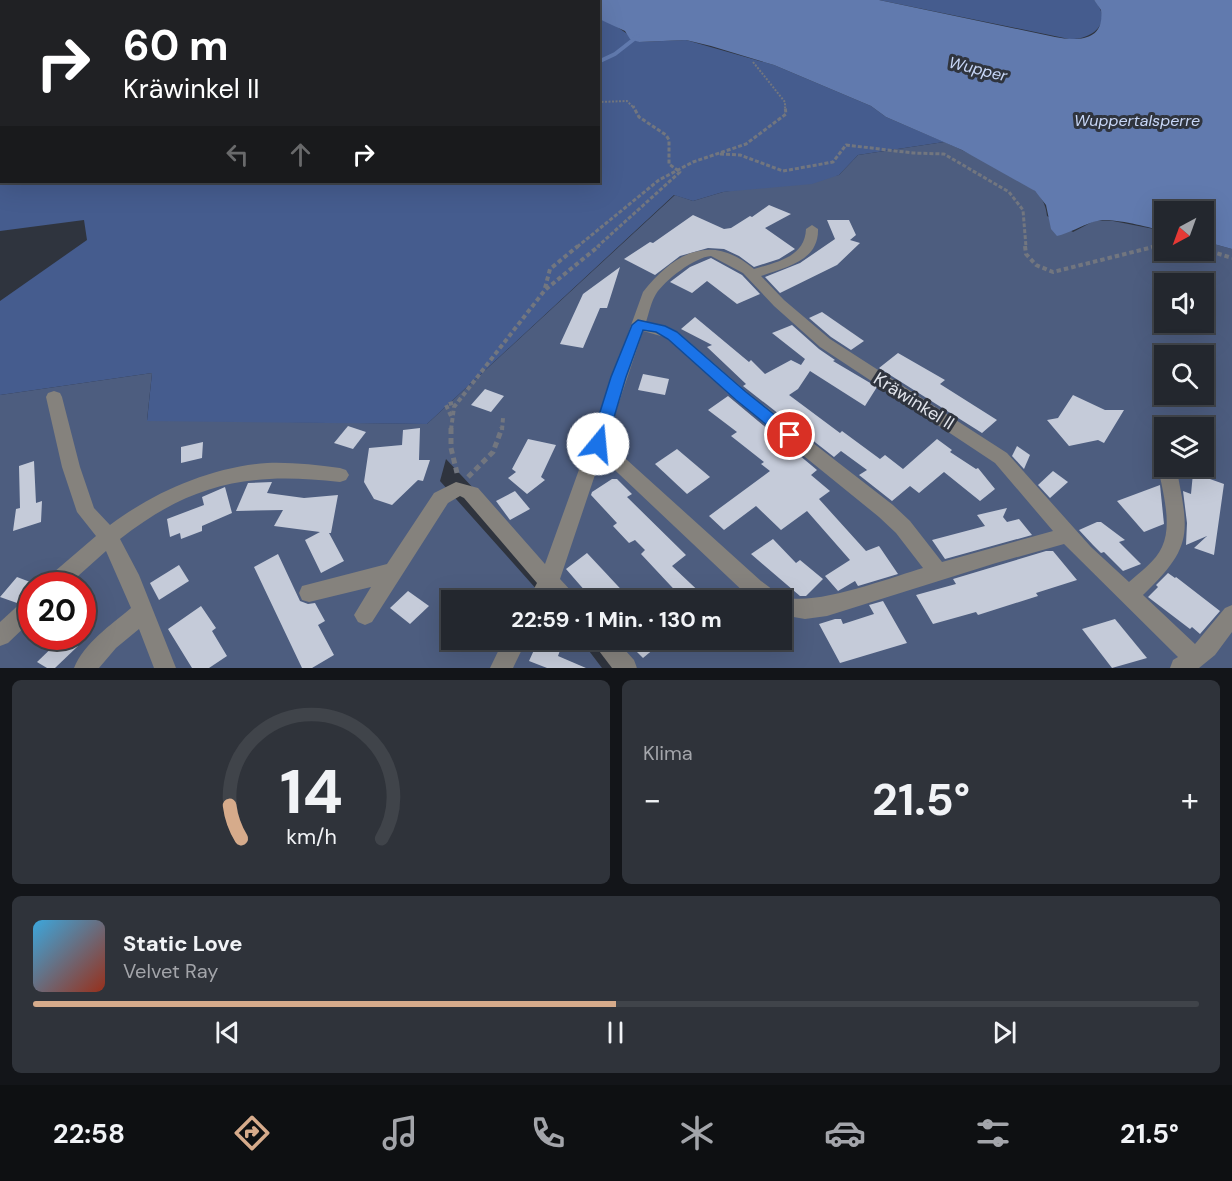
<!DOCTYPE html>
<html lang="de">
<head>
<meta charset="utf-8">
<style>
	:root { --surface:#23272e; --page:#2f333a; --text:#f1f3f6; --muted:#a3a5aa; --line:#40444a; --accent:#d6ab8b }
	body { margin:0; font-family:"DM Sans",sans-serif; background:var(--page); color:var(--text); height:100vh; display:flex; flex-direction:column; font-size:22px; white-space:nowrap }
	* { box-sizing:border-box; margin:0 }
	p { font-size:20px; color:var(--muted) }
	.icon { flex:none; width:33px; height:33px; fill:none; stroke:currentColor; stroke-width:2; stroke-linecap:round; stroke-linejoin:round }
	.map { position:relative; height:668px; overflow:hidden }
	.sheet { display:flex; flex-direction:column; gap:12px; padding:12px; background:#131519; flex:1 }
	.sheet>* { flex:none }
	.top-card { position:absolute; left:0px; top:0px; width:600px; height:183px; box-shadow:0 6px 24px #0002,0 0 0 2px var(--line); background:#202124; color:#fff; overflow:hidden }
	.needle { width:39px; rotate:221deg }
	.buttons { position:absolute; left:1154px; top:201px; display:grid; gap:12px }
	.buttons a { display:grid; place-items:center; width:60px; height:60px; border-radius:0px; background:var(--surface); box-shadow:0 6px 24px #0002,0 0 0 2px var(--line); font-size:30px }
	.speed { position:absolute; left:18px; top:572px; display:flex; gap:12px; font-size:30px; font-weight:700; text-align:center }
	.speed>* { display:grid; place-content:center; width:78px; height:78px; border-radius:50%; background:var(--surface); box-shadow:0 6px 24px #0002,0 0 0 2px var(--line); line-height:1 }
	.speed .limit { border:9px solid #d22; background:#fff; color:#111 }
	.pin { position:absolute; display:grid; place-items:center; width:51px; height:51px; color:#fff; margin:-26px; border:3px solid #fff; border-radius:50%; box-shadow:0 2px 6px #0007 }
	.me { position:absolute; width:66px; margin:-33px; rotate:17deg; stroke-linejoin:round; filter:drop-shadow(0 0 4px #0008) }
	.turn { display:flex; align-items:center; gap:21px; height:126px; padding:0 24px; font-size:27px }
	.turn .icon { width:78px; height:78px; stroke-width:2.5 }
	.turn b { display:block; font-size:42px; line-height:51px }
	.lanes { display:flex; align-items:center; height:57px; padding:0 24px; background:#0003; justify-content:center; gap:30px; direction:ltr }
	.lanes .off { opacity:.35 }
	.big { font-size:45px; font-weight:700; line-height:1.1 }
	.sheet .widget { flex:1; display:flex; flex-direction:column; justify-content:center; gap:9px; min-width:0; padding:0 21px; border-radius:9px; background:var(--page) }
	.sheet .dial { align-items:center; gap:0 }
	.dial svg { height:156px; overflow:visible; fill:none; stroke:var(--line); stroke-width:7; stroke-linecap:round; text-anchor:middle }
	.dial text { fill:var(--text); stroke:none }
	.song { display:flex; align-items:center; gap:18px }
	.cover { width:72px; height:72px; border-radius:9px; background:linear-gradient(135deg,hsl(200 70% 55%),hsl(10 70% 35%)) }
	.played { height:6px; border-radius:3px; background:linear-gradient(90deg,var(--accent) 50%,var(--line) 50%) }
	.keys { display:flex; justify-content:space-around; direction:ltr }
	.heat { display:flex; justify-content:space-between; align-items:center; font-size:33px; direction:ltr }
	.sheet .tiles { flex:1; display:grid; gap:12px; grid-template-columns:1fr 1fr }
	.widget:last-child { grid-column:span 2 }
	.trip { position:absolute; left:441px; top:590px; width:351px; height:60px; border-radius:0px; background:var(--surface); box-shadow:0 6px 24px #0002,0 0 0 2px var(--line); font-weight:700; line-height:60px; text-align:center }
	.tabs { display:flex; height:96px; justify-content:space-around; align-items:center; background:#0e1012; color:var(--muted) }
	.tabs .icon { width:42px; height:42px }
	.tabs .current { color:var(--accent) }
	.tabs b { font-size:27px; color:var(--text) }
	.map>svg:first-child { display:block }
	.green { fill:#4d5d7f; fill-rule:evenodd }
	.forest { fill:#455c8e }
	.water { fill:#617aae }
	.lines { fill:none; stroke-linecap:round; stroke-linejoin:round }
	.stream { stroke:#617aae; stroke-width:4 }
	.building { fill:#c5cbd9 }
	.path-far3 { stroke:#72767f; stroke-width:2; stroke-dasharray:2 1.5; stroke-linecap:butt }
	.path-far2 { stroke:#72767f; stroke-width:3; stroke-dasharray:4 2; stroke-linecap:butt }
	.path-far1 { stroke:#72767f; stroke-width:4; stroke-dasharray:4.5 3; stroke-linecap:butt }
	.path { stroke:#72767f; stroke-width:5; stroke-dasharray:6 4; stroke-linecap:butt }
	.minor { fill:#85827d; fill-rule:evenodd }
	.route { fill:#1a73e8; stroke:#114b97; stroke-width:1.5 }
	.labels { text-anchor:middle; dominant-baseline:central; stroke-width:6; stroke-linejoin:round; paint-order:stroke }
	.far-water-label { font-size:16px; font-style:italic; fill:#c7d6f6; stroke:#2f343e }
	.street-label { font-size:18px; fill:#e1e4eb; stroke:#2f343e }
</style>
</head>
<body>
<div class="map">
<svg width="1232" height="668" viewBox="0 0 1232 668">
	<rect width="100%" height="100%" fill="#2f343e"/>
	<path class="green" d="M944,142C967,152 1017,175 1035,191C1043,199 1046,206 1047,216L1073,232L1094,221H1113L1164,231V250H1203V241L1232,249V668H637L613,639H782V600H578L446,459L440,481L546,600H452V639H580L602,668H0V395L152,373L147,420L427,424L675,195L693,201L723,192L839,175L858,155ZM1164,284H1203V322H1164ZM1164,356H1203V394H1164ZM1164,428H1203V466H1164ZM32,585H82V636H32Z"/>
	<g class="forest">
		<path d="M0,0H519L528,1L1,2Z"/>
		<path d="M879,0H1094C1114,22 1093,40 1069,39Z"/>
		<path d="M599,19L613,24L639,42L686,40L774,65L871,106L886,117L944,142L858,155L839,175L812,184L723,192L693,201L674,195L427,424L147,421L152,373L0,395V301L87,240L84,220L0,231V45L2,182H598Z"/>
	</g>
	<path class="water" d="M519,0H879L1055,37C1076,41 1105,42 1101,10L1094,0H1232V249L1203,241V212H1164V231C1146,227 1110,216 1093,222C1080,226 1070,233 1057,236L1051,229L1046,205L1035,191L962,150L886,117L871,106L774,65L711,46L686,40L639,42L630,39L625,31L599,19L598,2Z"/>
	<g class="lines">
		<path class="stream" d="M598,62L615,54L638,36"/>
	</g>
	<g class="building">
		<path d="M769,205L791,214L765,228L795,249L779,259L754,267L739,256L724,249L708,248L680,256L655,275L624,259L650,242L653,243L693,215L724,229L731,228L750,216L752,217Z"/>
		<path d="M827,220H849L856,235L850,240L860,243L837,265L780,293L765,277L800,263L835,239Z"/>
		<path d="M711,258L742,275L760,294L737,304L707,281L692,293L670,282L690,267Z"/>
		<path d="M620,267L607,308H600L583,348L560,344L583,294Z"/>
		<path d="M822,312L864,341L851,350L831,337L809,318Z"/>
		<path d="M695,317L749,362L751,360L765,374L791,360L801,365L805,359L772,333L792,325L819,349L835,360L833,361L877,387L865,406L810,371L798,389L789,395L840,433L842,431L880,459L885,455L903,469L937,439L952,450L950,452L976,469L978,468L995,489L980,501L944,472L919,493L910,486L892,501L859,475L867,470L841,451L834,457L743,386L746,384L707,347L712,345L681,329Z"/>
		<path d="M898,353L945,380L940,384L997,420L982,433L879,368Z"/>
		<path d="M643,374L669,379L665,395L638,390Z"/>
		<path d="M485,389L504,396L491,412L471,405Z"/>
		<path d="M1073,395L1105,410H1124L1104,443L1098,440L1069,446L1047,420L1058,418Z"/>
		<path d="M728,396L817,470L811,475L830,491L819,499L866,551L879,546L898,574L858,586L855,581L838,591L825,576L850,560L807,511L781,530L756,506L724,530L709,516L770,471L761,464L764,462L731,436L737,432L708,410Z"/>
		<path d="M348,426L366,432L353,449L334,443Z"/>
		<path d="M420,428L419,460H430L423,481L418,480L392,505L374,499L364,482L369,448L402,445L403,430Z"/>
		<path d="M528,439L556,445L541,477L545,480L527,494L508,478L516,472L512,469Z"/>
		<path d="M203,442L202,458L181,463V447Z"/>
		<path d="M1017,446L1030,455L1024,469L1012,456Z"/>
		<path d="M677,449L710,477L687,494L655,464Z"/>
		<path d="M34,461L36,503L42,501L41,522L13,531L16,509L20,508L19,466Z"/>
		<path d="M1053,471L1068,482L1050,498L1038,485Z"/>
		<path d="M1193,473L1224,484L1214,555L1194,548L1207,536L1186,545L1187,523L1183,491L1191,494Z"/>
		<path d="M612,479H617L632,494L627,497L686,555L672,566L708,600H684L641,554L645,550L635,540L629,543L613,526L617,523L591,495L592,492Z"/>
		<path d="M272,482L267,493L304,498L338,495L331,533H329L344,561L321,573L305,540L320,532L274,526L283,510L236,511L248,483Z"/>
		<path d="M1160,485L1164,524L1144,532L1117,501Z"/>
		<path d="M225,487L232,513L202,526V531L181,539L180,533L170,537L167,519L204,505L202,497Z"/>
		<path d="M515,491L530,509L510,520L496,501Z"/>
		<path d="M1007,508L1003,517L1007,522L1019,519L1032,535L945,559L932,540L985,526L977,515Z"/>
		<path d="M1097,522H1101L1125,540L1119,542L1141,564L1123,571L1104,552L1101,553L1093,545L1079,530Z"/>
		<path d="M773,539L796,563L800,560L823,579L806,596H800L751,554Z"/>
		<path d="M1046,551H1053L1077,580L1036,593L1038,596L978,615L976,612L933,624L916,595L956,584L953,579Z"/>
		<path d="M587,553L631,600H593L566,569Z"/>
		<path d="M278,554L300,601L308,604L315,603L325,621L318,625L334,655L312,668H302L254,567Z"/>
		<path d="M179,565L189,581L159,600L150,583Z"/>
		<path d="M1168,573L1175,578L1176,577L1220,611L1200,634L1192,627L1190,629L1148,597L1158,587L1156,585Z"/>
		<path d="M17,577L38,585H32V591L17,603L0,597Z"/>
		<path d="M408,591L429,606L410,624L390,608Z"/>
		<path d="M883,601L907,643L840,663L819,624L835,619H841L843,624L874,614L869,605Z"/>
		<path d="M201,606L216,628L212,631L227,656L209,668H192L168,629Z"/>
		<path d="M1115,619L1147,658L1112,668L1082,629Z"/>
		<path d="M63,637L78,646L55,668H47L37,662Z"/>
		<path d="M539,639H548L562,645L558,656L586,668H547L529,661Z"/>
		<path d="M640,639H666L643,658L631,646Z"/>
	</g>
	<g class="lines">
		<g class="path-far3">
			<path d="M26,0L30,2"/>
			<path d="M121,0L135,2"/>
			<path d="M360,0L364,2"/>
			<path d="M753,62L785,102V108"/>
			<path d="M598,102L627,101L634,108"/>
		</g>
		<g class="path-far2">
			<path d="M720,154L740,155L783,171L833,162L846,145L913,153L944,154L1009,192L1023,210L1026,247"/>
			<path d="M577,247L659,180L693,162L746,144L786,114L785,106"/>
			<path d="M597,247L680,172L669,164V140L666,135L639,117L633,106"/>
			<path d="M1151,247L1164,244"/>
		</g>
		<g class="path-far1">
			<path d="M1025,246L1026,254L1036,265L1053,272L1157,246"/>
			<path d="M1203,249L1232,258"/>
			<path d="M545,288L550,269L578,246"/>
			<path d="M451,416L446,405L456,402"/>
			<path d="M451,430L454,407L545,290L599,246"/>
			<path d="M502,430L503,418"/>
		</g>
		<g class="path">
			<path d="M451,428V448L457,473"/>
			<path d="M468,477L493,452L502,428"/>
		</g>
		<g class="minor">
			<path d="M812,225L818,229C819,261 786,267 761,276L784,300L830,339L1007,453L1091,547L1129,582C1140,572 1156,561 1162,547C1173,524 1162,490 1158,466L1164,460V466H1176C1189,533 1194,546 1143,595L1195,644L1225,608L1232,605V632L1215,655L1199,668H1170L1173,660L1178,657L1064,544L996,563L827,616L805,619L782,615V600H755L747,595L601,457L560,579L573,593L576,600H552L550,598L549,600H528L537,583L464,498L460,496L448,503L372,622L365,625L358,622L354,615L371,587L309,602L302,600L299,593L302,586L387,564L434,493L456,482L478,488L545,564L643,292C674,253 711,232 754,269C777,262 805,257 806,229ZM711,256L743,273L774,306L820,347L995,463L1053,531L942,562L910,521L893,505L747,392L678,332L665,326L646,322C649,313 651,302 656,294C665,280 695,257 711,256ZM643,331L668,338L735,400L879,517L896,533L923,568C892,577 806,610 780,595C774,591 768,586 761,581L606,441Z"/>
			<path d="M54,391L60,393L62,397L80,467L94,508L110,525C154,492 211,467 267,463C291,462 316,465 340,468L346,470L349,475L346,480L340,482C250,472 193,482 120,539L139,575L176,668H154L139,629L116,648L99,668H74C84,643 111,625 131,608L106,551L68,585H44L47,578L96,536L77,512L62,467L46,397L48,393Z"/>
			<path d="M1164,444V460L1158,458L1155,453L1158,446Z"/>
			<path d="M32,597V620L8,643L0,646V622L25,599Z"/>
			<path d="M504,639H527L513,668H490Z"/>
			<path d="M590,639H615L634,660L637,668H612Z"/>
		</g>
	</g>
	<path class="route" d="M638,320L665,326L677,332L746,392L795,431L798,435L795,439H784L736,400L668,339L656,332L643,330L626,377L606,444L604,448H592L590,444L611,377L632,325Z"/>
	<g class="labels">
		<g class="far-water-label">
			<text transform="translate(978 69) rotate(14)">Wupper</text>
			<text x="1137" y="120">Wuppertalsperre</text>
		</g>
		<g class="street-label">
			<text transform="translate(914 401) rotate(32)">Kräwinkel II</text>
		</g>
	</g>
</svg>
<div class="buttons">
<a><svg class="needle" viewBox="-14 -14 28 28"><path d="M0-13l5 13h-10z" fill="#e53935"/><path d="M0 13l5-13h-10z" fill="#a3a5aa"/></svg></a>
<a><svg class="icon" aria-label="sound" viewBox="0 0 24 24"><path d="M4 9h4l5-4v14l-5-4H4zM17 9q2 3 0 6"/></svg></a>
<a><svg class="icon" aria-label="search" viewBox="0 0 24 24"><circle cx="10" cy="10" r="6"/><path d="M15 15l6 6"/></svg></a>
<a><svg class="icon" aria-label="layers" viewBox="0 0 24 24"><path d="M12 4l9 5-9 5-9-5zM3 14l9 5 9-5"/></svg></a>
</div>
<div class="speed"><div class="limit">20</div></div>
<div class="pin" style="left:790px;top:435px;background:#d93025"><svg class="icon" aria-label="arrive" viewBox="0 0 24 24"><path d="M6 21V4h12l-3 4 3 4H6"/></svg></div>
<svg class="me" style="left:598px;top:444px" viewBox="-20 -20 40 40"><circle r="19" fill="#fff"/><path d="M0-13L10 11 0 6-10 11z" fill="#1a73e8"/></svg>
<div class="trip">22:59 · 1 Min. · 130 m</div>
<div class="top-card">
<div class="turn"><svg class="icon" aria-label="right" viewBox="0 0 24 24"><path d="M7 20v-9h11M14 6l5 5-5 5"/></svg><div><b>60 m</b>Kräwinkel II</div></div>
<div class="lanes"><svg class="icon off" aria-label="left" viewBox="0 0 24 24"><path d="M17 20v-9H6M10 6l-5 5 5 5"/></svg><svg class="icon off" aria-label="ahead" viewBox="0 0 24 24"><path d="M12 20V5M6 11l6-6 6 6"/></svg><svg class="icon" aria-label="right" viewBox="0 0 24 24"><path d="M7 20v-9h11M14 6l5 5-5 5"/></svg></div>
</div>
</div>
<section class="sheet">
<div class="tiles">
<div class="widget dial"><svg viewBox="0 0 100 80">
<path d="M14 69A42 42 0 1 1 86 69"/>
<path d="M14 69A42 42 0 0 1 8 52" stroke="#d6ab8b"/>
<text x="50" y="56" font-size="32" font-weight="700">14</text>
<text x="50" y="72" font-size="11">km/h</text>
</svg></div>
<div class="widget"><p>Klima</p>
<div class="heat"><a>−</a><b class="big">21.5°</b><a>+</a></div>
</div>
<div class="widget">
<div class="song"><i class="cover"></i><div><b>Static Love</b><p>Velvet Ray</p></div></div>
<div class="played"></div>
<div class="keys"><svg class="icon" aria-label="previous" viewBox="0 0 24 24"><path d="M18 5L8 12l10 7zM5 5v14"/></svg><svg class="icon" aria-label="pause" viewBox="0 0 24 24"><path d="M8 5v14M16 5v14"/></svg><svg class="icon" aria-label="next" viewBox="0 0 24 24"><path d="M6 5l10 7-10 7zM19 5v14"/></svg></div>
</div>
</div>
</section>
<nav class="tabs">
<b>22:58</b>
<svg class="icon current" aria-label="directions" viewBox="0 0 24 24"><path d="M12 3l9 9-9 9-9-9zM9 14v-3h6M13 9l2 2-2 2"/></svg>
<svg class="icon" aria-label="music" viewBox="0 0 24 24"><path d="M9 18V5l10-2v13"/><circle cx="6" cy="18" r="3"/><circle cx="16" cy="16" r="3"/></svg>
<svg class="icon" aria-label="phone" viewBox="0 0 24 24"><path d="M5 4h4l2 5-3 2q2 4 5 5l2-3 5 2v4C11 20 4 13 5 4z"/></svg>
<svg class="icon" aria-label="climate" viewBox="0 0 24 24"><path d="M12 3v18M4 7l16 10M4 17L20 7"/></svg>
<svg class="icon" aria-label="car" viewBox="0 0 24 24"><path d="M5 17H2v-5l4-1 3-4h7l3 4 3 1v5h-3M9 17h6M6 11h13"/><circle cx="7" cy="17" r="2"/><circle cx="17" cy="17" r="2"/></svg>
<svg class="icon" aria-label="filters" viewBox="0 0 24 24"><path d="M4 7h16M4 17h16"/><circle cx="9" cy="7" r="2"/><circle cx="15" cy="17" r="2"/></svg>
<b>21.5°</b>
</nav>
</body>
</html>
